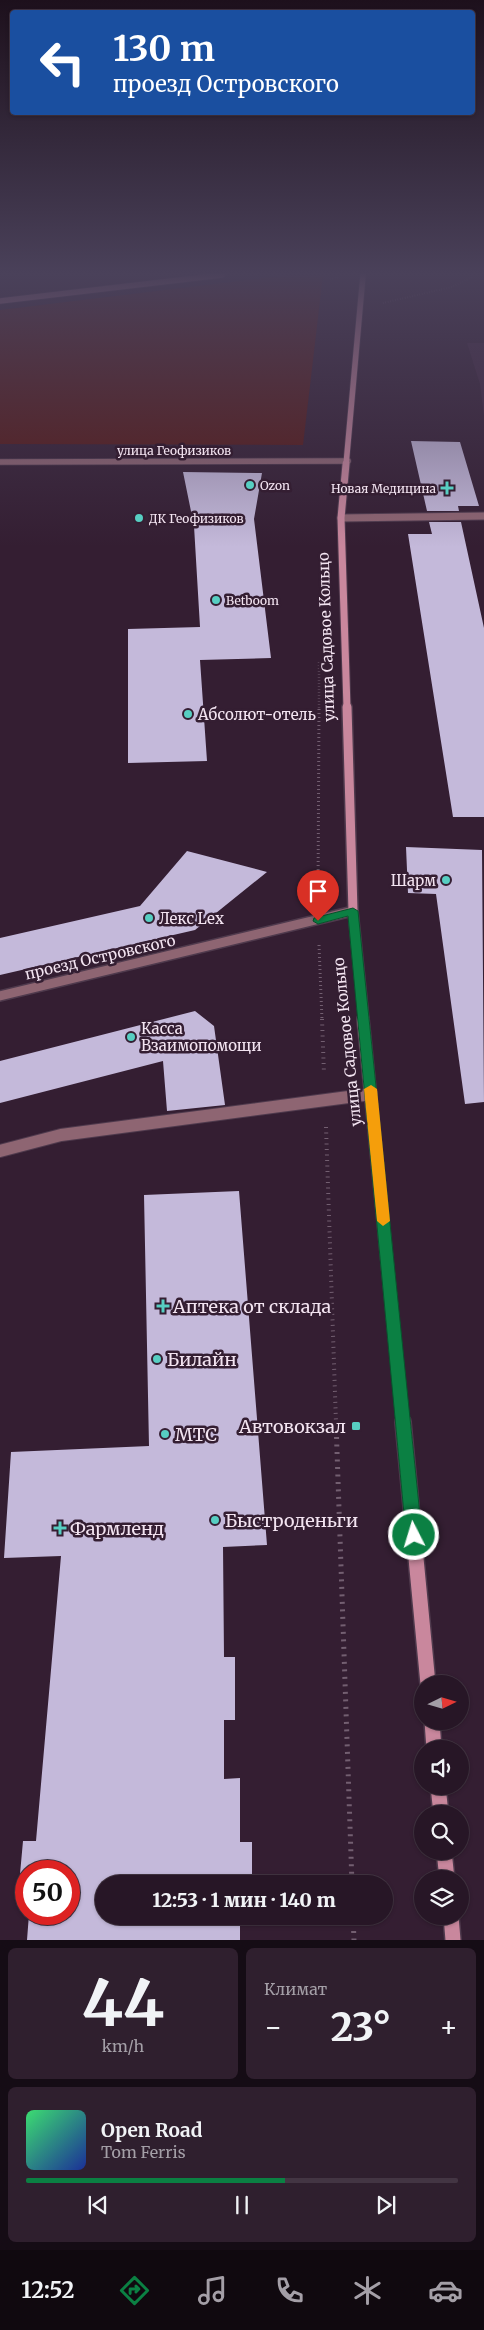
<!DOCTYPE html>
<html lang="ru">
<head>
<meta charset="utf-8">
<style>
	:root { --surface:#271626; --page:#2f1f2e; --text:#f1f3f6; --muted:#a49fa7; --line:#433543; --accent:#0b8043 }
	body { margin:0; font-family:Merriweather,serif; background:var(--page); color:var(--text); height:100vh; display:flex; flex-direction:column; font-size:19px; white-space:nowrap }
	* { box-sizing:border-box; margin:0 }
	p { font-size:16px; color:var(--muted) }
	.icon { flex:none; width:28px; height:28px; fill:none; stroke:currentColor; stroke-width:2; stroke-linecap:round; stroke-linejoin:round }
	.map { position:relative; height:1940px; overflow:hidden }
	.side { display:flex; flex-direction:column; gap:8px; padding:8px; background:#150c15; flex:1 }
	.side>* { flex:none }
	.guide { position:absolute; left:10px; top:10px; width:465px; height:105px; border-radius:5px; box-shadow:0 1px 4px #0004,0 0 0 1px var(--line); background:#1a4fa0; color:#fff; overflow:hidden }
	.needle { width:32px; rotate:85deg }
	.controls { position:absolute; left:414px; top:1675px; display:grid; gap:10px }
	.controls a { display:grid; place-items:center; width:55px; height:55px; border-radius:50%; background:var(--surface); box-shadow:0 1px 4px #0004,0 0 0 1px var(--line); font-size:25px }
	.speed { position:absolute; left:15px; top:1860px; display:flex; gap:10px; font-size:25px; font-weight:700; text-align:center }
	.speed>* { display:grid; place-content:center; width:65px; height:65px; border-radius:50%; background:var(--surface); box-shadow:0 1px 4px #0004,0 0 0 1px var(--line); line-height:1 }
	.speed .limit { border:8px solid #d22; background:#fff; color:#111 }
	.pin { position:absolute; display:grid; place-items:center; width:42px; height:42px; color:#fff; margin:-51px -21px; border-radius:50% 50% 50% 0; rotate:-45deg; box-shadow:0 0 5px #0007 }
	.pin .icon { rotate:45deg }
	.me { position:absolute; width:55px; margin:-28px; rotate:355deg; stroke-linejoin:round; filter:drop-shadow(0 0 4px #0008) }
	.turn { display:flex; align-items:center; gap:18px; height:105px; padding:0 20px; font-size:22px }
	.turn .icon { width:65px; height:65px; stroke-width:2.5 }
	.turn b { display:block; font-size:35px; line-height:42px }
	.big { font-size:38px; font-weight:800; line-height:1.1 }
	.side .tile { flex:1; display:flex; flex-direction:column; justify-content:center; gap:8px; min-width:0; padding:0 18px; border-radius:8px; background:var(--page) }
	.side .dial { align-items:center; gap:0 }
	.dial b { font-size:65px; line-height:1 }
	.song { display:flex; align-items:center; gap:15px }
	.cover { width:60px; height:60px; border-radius:8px; background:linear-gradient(135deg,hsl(140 70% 55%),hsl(230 70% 35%)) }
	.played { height:5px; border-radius:2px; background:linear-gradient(90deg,var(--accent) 60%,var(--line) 60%) }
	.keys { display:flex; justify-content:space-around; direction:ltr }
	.heat { display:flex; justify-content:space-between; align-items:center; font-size:28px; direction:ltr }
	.side .tiles { flex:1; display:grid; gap:8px; grid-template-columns:1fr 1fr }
	.tile:last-child { grid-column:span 2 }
	.trip { position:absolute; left:95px; top:1875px; width:298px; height:50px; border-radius:25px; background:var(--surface); box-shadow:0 1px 4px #0004,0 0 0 1px var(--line); font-weight:800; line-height:50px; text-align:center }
	.menu { display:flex; height:80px; justify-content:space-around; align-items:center; background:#10090f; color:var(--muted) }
	.menu .icon { width:35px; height:35px }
	.menu .current { color:var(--accent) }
	.menu b { font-size:22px; color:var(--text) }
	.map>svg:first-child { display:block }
	.built { fill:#41263f }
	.green { fill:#571815 }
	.building { fill:#c4b9da }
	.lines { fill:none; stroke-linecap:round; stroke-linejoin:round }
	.lane-far1-casing { stroke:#4f3a4d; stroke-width:9 }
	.lane-casing { stroke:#4f3a4d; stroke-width:14 }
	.street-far1-casing { stroke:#4f3a4d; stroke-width:7 }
	.street-casing { stroke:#4f3a4d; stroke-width:12 }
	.secondary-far4-casing { stroke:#4f3a4d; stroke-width:7 }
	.secondary-far3-casing { stroke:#4f3a4d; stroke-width:9 }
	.secondary-far2-casing { stroke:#4f3a4d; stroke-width:12 }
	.secondary-far1-casing { stroke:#4f3a4d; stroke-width:14 }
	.secondary-casing { stroke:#4f3a4d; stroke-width:18 }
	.path-far4 { stroke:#735f71; stroke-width:2; stroke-dasharray:0.5 2; stroke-linecap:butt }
	.path-far3 { stroke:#735f71; stroke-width:2.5; stroke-dasharray:0.5 2.5; stroke-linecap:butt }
	.path-far2 { stroke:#735f71; stroke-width:3; stroke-dasharray:1 3; stroke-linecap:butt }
	.path-far1 { stroke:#735f71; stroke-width:4; stroke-dasharray:1 4.5; stroke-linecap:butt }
	.path { stroke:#735f71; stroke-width:5; stroke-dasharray:2 5.5; stroke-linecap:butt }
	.lane-far1 { stroke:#8e6572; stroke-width:7 }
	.lane { stroke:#8e6572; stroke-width:12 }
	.street-far1 { stroke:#8e6572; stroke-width:5.5 }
	.street { stroke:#8e6572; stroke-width:9 }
	.secondary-far4 { stroke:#c9879d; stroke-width:5.5 }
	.secondary-far3 { stroke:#c9879d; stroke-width:7 }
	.secondary-far2 { stroke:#c9879d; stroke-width:9 }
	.secondary-far1 { stroke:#c9879d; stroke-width:12 }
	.secondary { stroke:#c9879d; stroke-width:15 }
	.route { fill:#0b8043; stroke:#07532c }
	.slow { fill:#f59e0b }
	.poi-dot { fill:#57cec2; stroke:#341e32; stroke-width:2 }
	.labels { text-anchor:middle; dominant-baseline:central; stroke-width:5; stroke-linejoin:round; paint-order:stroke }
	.far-street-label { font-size:12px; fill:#f3e4f1; stroke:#341e32 }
	.far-poi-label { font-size:12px; fill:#f3e4f1; stroke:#341e32; text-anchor:start }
	.street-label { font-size:15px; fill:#f3e4f1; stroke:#341e32 }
	.poi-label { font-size:15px; fill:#f3e4f1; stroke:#341e32; text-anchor:start }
	.near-poi-label { font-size:18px; fill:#f3e4f1; stroke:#341e32; text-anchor:start }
</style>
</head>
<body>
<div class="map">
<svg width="484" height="1940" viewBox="0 0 484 1940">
	<rect width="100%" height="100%" fill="#341e32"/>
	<path class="built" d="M467,343H484V416L480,384Z"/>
	<path class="green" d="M290,275H323L303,445L0,444V310Z"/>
	<g class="building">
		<path d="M411,441L460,442L479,506H458L459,511H427Z"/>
		<path d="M183,472L262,473L254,519L271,658L200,660L207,761L128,763V629L200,627L194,526Z"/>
		<path d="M429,522H461L484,628V817H453L408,534H432Z"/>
		<path d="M406,847L482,850L484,1102L465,1104L436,894L408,893Z"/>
		<path d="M187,851L267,872L195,930L0,975V938L140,906Z"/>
		<path d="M195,1011L214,1026L225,1105L167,1111L163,1061L0,1103V1061Z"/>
		<path d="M239,1191L267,1545L223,1547L224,1657H235V1720H224V1779L240,1778V1842H252V1884H104V1916H252V1920H240V1940H27L29,1914H69V1871H26V1896H18L23,1841H36L61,1556L4,1558L11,1452L149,1446L144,1195Z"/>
	</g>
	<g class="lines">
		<g class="lane-far1-casing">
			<path id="lane-far1" d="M341,518L484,516"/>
		</g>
		<g class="lane-casing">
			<path id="lane" d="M0,1151L61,1135L371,1094"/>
		</g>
		<g class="street-far1-casing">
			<path id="street-far1" d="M0,462L348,461"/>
		</g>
		<g class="street-casing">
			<path id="street" d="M0,996L353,911"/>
		</g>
		<g class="secondary-far4-casing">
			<g id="secondary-far4">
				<path d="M0,301L222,275"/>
				<path d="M346,465L363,275"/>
			</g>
		</g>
		<g class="secondary-far3-casing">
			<path id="secondary-far3" d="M346,464L341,518L347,708"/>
		</g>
		<g class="secondary-far2-casing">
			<path id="secondary-far2" d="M347,707L353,911L364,1020"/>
		</g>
		<g class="secondary-far1-casing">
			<path id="secondary-far1" d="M363,1019L403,1423"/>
		</g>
		<g class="secondary-casing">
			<g id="secondary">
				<path d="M403,1422L428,1684"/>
				<path d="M432,1721L434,1749"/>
				<path d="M438,1786L441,1814"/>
				<path d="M444,1851L447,1879"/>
				<path d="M451,1916L453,1940"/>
			</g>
		</g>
		<g class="path-far4">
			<path d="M330,279L340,278"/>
			<path d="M383,303L452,287L475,275"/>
		</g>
		<path class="path-far3" d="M319,708V660"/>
		<g class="path-far2">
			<path d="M318,894L319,707"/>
			<path d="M319,945L322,1020"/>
		</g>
		<g class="path-far1">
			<path d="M322,1019L324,1074"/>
			<path d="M326,1127L336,1423"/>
		</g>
		<g class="path">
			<path d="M336,1422L352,1884"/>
			<path d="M353,1916L354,1940"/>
		</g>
		<use href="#lane-far1" class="lane-far1"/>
		<use href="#lane" class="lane"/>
		<use href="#street-far1" class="street-far1"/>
		<use href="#street" class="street"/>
		<use href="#secondary-far4" class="secondary-far4"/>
		<use href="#secondary-far3" class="secondary-far3"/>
		<use href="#secondary-far2" class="secondary-far2"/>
		<use href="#secondary-far1" class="secondary-far1"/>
		<use href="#secondary" class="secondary"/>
	</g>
	<linearGradient id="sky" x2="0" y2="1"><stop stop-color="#1d101c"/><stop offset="0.5" stop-color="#4a415a"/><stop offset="1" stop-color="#4a415a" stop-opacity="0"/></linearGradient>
	<rect width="484" height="547" fill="url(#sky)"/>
	<path class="route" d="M353,908L358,911L422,1535L419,1540L414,1542L408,1540L406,1535L348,916L318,924L313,921L314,918Z"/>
	<path class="slow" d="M371,1085L377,1089L390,1221L383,1226L377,1221L364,1089Z"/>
	<g class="poi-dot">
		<circle cx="250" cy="485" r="5"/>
		<path d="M444.5 480.5h5v5h5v5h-5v5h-5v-5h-5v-5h5z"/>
		<circle cx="139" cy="518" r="5"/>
		<circle cx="216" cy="600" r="5"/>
		<circle cx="188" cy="714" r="5"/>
		<circle cx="446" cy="880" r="5"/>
		<circle cx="149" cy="918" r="5"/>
		<circle cx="131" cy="1037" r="5"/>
		<path d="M160.5 1298.5h5v5h5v5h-5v5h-5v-5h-5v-5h5z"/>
		<circle cx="157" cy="1359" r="5"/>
		<rect x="351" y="1421" width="10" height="10" rx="2.5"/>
		<circle cx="165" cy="1434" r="5"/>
		<circle cx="215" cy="1520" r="5"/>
		<path d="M57.5 1520.5h5v5h5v5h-5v5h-5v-5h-5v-5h5z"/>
	</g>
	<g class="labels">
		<g class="far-street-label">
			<text x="174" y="450">улица Геофизиков</text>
		</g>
		<g class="far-poi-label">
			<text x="260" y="485">Ozon</text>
			<text x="436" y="488" text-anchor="end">Новая Медицина</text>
			<text x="149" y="518">ДК Геофизиков</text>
			<text x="226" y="600">Betboom</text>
		</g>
		<g class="street-label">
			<text transform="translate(326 637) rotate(-92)">улица Садовое Кольцо</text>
			<text transform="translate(100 957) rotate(-13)">проезд Островского</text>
			<text transform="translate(347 1042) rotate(-96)">улица Садовое Кольцо</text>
		</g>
		<g class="poi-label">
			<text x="198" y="714">Абсолют-отель</text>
			<text x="436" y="880" text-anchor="end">Шарм</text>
			<text x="159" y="918">Лекс Lex</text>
			<text x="141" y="1028">Касса<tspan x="141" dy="17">Взаимопомощи</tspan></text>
		</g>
		<g class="near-poi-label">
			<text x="173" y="1306">Аптека от склада</text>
			<text x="167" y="1359">Билайн</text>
			<text x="346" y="1426" text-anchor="end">Автовокзал</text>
			<text x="175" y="1434">МТС</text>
			<text x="225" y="1520">Быстроденьги</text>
			<text x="70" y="1528">Фармленд</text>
		</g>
	</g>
</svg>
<div class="controls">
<a><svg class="needle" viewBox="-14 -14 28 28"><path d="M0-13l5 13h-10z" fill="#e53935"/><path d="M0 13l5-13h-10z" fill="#a49fa7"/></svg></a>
<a><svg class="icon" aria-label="sound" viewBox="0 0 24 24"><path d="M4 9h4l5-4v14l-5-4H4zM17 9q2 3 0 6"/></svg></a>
<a><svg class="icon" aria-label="search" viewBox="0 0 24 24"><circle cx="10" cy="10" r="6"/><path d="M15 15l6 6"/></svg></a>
<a><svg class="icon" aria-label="layers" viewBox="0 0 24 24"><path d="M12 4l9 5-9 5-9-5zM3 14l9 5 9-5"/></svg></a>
</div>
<div class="speed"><div class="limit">50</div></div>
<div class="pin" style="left:318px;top:921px;background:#d93025"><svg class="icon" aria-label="arrive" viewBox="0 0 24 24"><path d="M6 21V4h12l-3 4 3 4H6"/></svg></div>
<svg class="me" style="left:414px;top:1535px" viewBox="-20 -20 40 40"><circle r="17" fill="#0b8043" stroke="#fff" stroke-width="3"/><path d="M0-11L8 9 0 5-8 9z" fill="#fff"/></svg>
<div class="trip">12:53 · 1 мин · 140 m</div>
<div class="guide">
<div class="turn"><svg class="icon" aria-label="left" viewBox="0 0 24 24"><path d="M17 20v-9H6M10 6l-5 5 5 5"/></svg><div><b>130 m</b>проезд Островского</div></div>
</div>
</div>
<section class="side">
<div class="tiles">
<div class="tile dial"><b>44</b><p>km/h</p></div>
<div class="tile"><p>Климат</p>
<div class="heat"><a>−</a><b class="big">23°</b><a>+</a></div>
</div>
<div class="tile">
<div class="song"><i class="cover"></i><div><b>Open Road</b><p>Tom Ferris</p></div></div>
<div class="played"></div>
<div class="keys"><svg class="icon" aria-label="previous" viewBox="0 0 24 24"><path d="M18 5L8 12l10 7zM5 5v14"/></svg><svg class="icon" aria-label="pause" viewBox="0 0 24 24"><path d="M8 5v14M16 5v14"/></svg><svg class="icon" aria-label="next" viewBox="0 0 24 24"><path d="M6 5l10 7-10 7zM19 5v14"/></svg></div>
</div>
</div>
</section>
<nav class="menu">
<b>12:52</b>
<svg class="icon current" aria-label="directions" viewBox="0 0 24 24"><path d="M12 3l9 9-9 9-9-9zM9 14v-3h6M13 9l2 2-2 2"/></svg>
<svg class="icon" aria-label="music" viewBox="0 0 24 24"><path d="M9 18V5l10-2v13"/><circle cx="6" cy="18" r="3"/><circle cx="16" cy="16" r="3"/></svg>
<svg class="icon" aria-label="phone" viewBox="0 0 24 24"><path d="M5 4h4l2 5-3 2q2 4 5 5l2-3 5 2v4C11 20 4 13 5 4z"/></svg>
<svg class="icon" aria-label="climate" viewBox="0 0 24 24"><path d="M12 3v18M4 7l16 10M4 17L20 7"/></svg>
<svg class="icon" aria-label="car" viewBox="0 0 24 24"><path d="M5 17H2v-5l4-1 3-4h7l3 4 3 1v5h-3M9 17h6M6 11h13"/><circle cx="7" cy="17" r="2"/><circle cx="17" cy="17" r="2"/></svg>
</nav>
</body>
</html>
